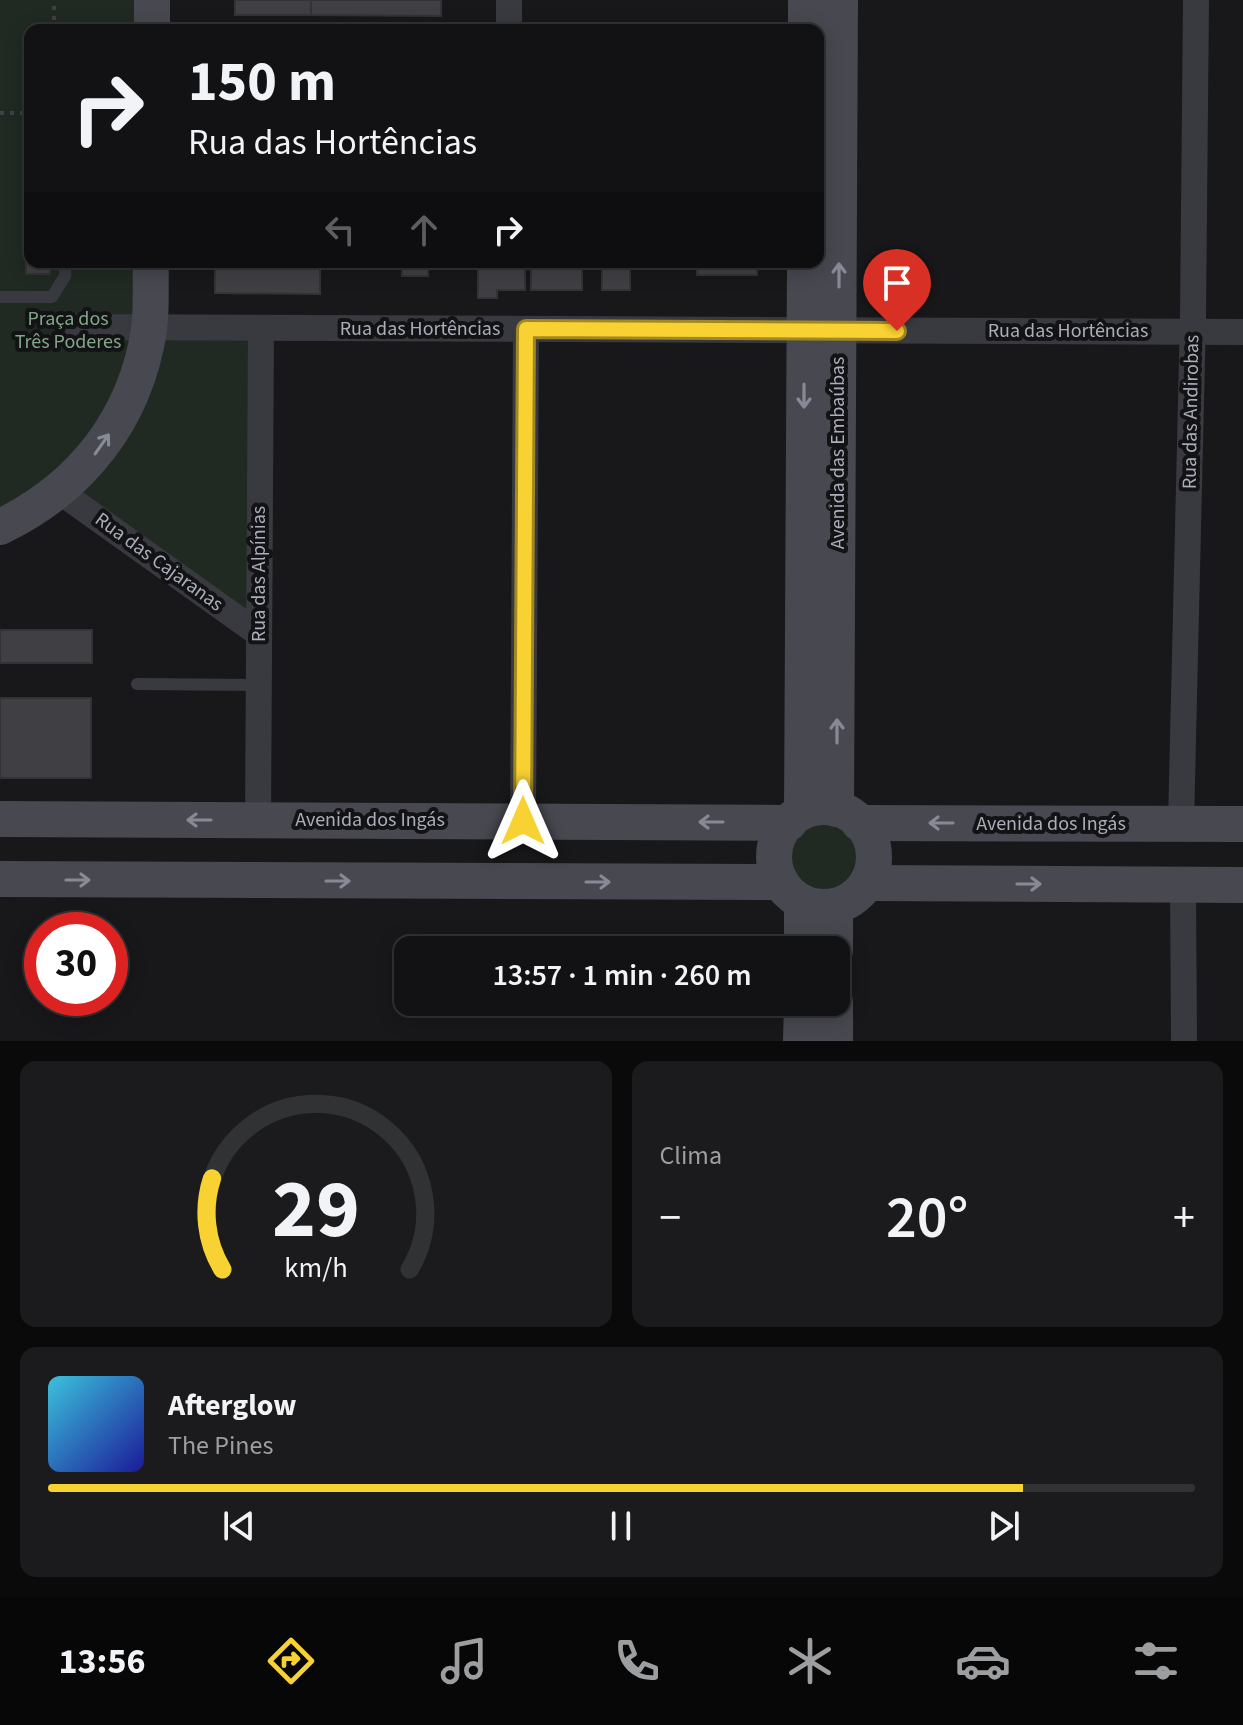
<!DOCTYPE html>
<html lang="pt">
<head>
<meta charset="utf-8">
<style>
	:root { --surface:#121214; --page:#1b1b1d; --text:#f1f3f6; --muted:#9c9ea0; --line:#313234; --accent:#f8d133 }
	body { margin:0; font-family:"Source Sans 3",sans-serif; background:var(--page); color:var(--text); height:100vh; display:flex; flex-direction:column; font-size:30px; white-space:nowrap }
	* { box-sizing:border-box; margin:0 }
	p { font-size:26px; color:var(--muted) }
	.icon { flex:none; width:44px; height:44px; fill:none; stroke:currentColor; stroke-width:2; stroke-linecap:round; stroke-linejoin:round }
	.map { position:relative; height:1041px; overflow:hidden }
	.side { display:flex; flex-direction:column; gap:20px; padding:20px; background:#0a0a0b; flex:1 }
	.side>* { flex:none }
	.hud { position:absolute; left:24px; top:24px; width:800px; height:244px; border-radius:16px; box-shadow:0 4px 20px #0003,0 0 0 2px var(--line); background:#121214; color:var(--text); overflow:hidden }
	.speed { position:absolute; left:24px; top:912px; display:flex; gap:16px; font-size:40px; font-weight:700; text-align:center }
	.speed>* { display:grid; place-content:center; width:104px; height:104px; border-radius:50%; background:var(--surface); box-shadow:0 4px 20px #0003,0 0 0 2px var(--line); line-height:1 }
	.speed .limit { border:12px solid #d22; background:#fff; color:#111 }
	.pin { position:absolute; display:grid; place-items:center; width:68px; height:68px; color:#fff; margin:-82px -34px; border-radius:50% 50% 50% 0; rotate:-45deg; box-shadow:0 0 8px #0007 }
	.pin .icon { rotate:45deg }
	.me { position:absolute; width:88px; margin:-44px; rotate:0deg; stroke-linejoin:round; filter:drop-shadow(0 0 6px #0008) }
	.turn { display:flex; align-items:center; gap:28px; height:168px; padding:0 32px; font-size:36px }
	.turn .icon { width:104px; height:104px; stroke-width:2.5 }
	.turn b { display:block; font-size:56px; line-height:68px }
	.lanes { display:flex; align-items:center; height:76px; padding:0 32px; background:#0003; justify-content:center; gap:40px; direction:ltr }
	.lanes .off { opacity:.35 }
	.big { font-size:60px; font-weight:600; line-height:1.1 }
	.side .widget { flex:1; display:flex; flex-direction:column; justify-content:center; gap:12px; min-width:0; padding:0 28px; border-radius:16px; background:var(--page) }
	.side .dial { align-items:center; gap:0 }
	.dial svg { height:208px; overflow:visible; fill:none; stroke:var(--line); stroke-width:7; stroke-linecap:round; text-anchor:middle }
	.dial text { fill:var(--text); stroke:none }
	.song { display:flex; align-items:center; gap:24px }
	.cover { width:96px; height:96px; border-radius:12px; background:linear-gradient(135deg,hsl(190 70% 55%),hsl(240 70% 35%)) }
	.played { height:8px; border-radius:4px; background:linear-gradient(90deg,var(--accent) 85%,var(--line) 85%) }
	.keys { display:flex; justify-content:space-around; direction:ltr }
	.heat { display:flex; justify-content:space-between; align-items:center; font-size:44px; direction:ltr }
	.side .tiles { flex:1; display:grid; gap:20px; grid-template-columns:1fr 1fr }
	.widget:last-child { grid-column:span 2 }
	.trip { position:absolute; left:394px; top:936px; width:456px; height:80px; border-radius:16px; background:var(--surface); box-shadow:0 4px 20px #0003,0 0 0 2px var(--line); font-weight:600; line-height:80px; text-align:center }
	.tabs { display:flex; height:128px; justify-content:space-around; align-items:center; background:#070708; color:var(--muted) }
	.tabs .icon { width:56px; height:56px }
	.tabs .selected { color:var(--accent) }
	.tabs b { font-size:36px; color:var(--text) }
	.map>svg:first-child { display:block }
	.green { fill:#202922 }
	.building { fill:#404044; stroke:#333236; stroke-width:2 }
	.lines { fill:none; stroke-linecap:round; stroke-linejoin:round }
	.path { stroke:#3f4047; stroke-width:4; stroke-dasharray:4 6; stroke-linecap:butt }
	.lane { stroke:#393940; stroke-width:12 }
	.street { stroke:#393940; stroke-width:26 }
	.secondary { stroke:#474850; stroke-width:36 }
	.oneway { stroke:#878a95 }
	.route-casing { stroke:#a18821; stroke-width:20 }
	.route { stroke:#f8d133; stroke-width:14 }
	.labels { text-anchor:middle; dominant-baseline:central; stroke-width:8; stroke-linejoin:round; paint-order:stroke }
	.park-label { font-size:20px; fill:#81a688; stroke:#131315 }
	.street-label { font-size:20px; fill:#aaadba; stroke:#131315 }
</style>
</head>
<body>
<div class="map">
<svg width="1243" height="1041" viewBox="0 0 1243 1041">
	<rect width="100%" height="100%" fill="#18181a"/>
	<g class="green">
		<path d="M0,0H139V30H30V262H138V307L120,388L68,466L0,513Z"/>
		<path d="M253,317L252,619L76,493L161,331Z"/>
		<circle cx="824" cy="858" r="36"/>
	</g>
	<g class="building">
		<rect x="235" y="0" width="76" height="15"/>
		<path d="M311,0H441V16L311,15Z"/>
		<path d="M26,138H30V262H50V274H26Z"/>
		<path d="M215,262H320V294L215,293Z"/>
		<rect x="402" y="262" width="26" height="14"/>
		<path d="M478,262H525V290H497V298H478Z"/>
		<rect x="531" y="262" width="51" height="28"/>
		<rect x="602" y="262" width="28" height="28"/>
		<rect x="697" y="262" width="60" height="13"/>
		<rect x="0" y="630" width="92" height="33"/>
		<rect x="0" y="698" width="91" height="80"/>
	</g>
	<g class="lines">
		<g class="path">
			<path d="M54,30V0"/>
			<path d="M0,113H30"/>
		</g>
		<g class="lane">
			<path d="M0,297H52L65,276V262"/>
			<path d="M137,684L259,685"/>
		</g>
		<g class="street">
			<path d="M509,30V0"/>
			<path d="M77,327L1243,332"/>
			<path d="M59,491L259,634"/>
			<path d="M258,820L261,328"/>
			<path d="M523,821L526,329"/>
			<path d="M1181,824L1193,317L1196,0"/>
			<path d="M1183,884L1184,1041"/>
		</g>
		<g class="secondary">
			<path d="M152,30V0"/>
			<path d="M806,30V0"/>
			<path d="M0,527C81,488 135,420 149,330C152,308 150,284 151,262"/>
			<circle cx="824" cy="857" r="50"/>
			<path d="M836,809L840,0"/>
			<path d="M802,812L805,262"/>
			<path d="M0,819L789,823"/>
			<path d="M859,823L1243,824"/>
			<path d="M0,879L781,882"/>
			<path d="M867,883L1243,885"/>
			<path d="M802,950V902"/>
			<path d="M835,950V906"/>
			<path d="M801,1041L802,1002"/>
			<path d="M835,1041V1002"/>
		</g>
	</g>
	<defs><path id="oneway-shaft" d="M-6 0H5M1.5-3L5.5 0L1.5 3" fill="none" stroke-width="1.6" stroke-linecap="round" stroke-linejoin="round" transform="scale(2)"/></defs>
	<g class="oneway">
		<use href="#oneway-shaft" transform="translate(839 275) rotate(-90)"/>
		<use href="#oneway-shaft" transform="translate(804 396) rotate(90)"/>
		<use href="#oneway-shaft" transform="translate(102 444) rotate(-55)"/>
		<use href="#oneway-shaft" transform="translate(837 731) rotate(-90)"/>
		<use href="#oneway-shaft" transform="translate(199 820) rotate(-180)"/>
		<use href="#oneway-shaft" transform="translate(711 822) rotate(-180)"/>
		<use href="#oneway-shaft" transform="translate(941 823) rotate(-180)"/>
		<use href="#oneway-shaft" transform="translate(78 880)"/>
		<use href="#oneway-shaft" transform="translate(338 881)"/>
		<use href="#oneway-shaft" transform="translate(598 882)"/>
		<use href="#oneway-shaft" transform="translate(1029 884)"/>
	</g>
	<g class="lines">
		<g class="route-casing">
			<path id="route" d="M523,821L526,329L897,331"/>
		</g>
		<use href="#route" class="route"/>
	</g>
	<g class="labels">
		<g class="park-label">
			<text x="68" y="319">Praça dos<tspan x="68" dy="23">Três Poderes</tspan></text>
		</g>
		<g class="street-label">
			<text x="420" y="329">Rua das Hortências</text>
			<text x="1068" y="331">Rua das Hortências</text>
			<text transform="translate(1191 412) rotate(-89)">Rua das Andirobas</text>
			<text transform="translate(838 453) rotate(-90)">Avenida das Embaúbas</text>
			<text transform="translate(159 562) rotate(36)">Rua das Cajaranas</text>
			<text transform="translate(259 574) rotate(-90)">Rua das Alpínias</text>
			<text x="370" y="820">Avenida dos Ingás</text>
			<text x="1051" y="824">Avenida dos Ingás</text>
		</g>
	</g>
</svg>
<div class="speed"><div class="limit">30</div></div>
<div class="pin" style="left:897px;top:331px;background:#d93025"><svg class="icon" aria-label="arrive" viewBox="0 0 24 24"><path d="M6 21V4h12l-3 4 3 4H6"/></svg></div>
<svg class="me" style="left:523px;top:821px" viewBox="-20 -20 40 40"><path d="M0-17L14 15 0 8-14 15z" fill="#f8d133" stroke="#fff" stroke-width="4"/></svg>
<div class="trip">13:57 · 1 min · 260 m</div>
<div class="hud">
<div class="turn"><svg class="icon" aria-label="right" viewBox="0 0 24 24"><path d="M7 20v-9h11M14 6l5 5-5 5"/></svg><div><b>150 m</b>Rua das Hortências</div></div>
<div class="lanes"><svg class="icon off" aria-label="left" viewBox="0 0 24 24"><path d="M17 20v-9H6M10 6l-5 5 5 5"/></svg><svg class="icon off" aria-label="ahead" viewBox="0 0 24 24"><path d="M12 20V5M6 11l6-6 6 6"/></svg><svg class="icon" aria-label="right" viewBox="0 0 24 24"><path d="M7 20v-9h11M14 6l5 5-5 5"/></svg></div>
</div>
</div>
<section class="side">
<div class="tiles">
<div class="widget dial"><svg viewBox="0 0 100 80">
<path d="M14 69A42 42 0 1 1 86 69"/>
<path d="M14 69A42 42 0 0 1 10 34" stroke="#f8d133"/>
<text x="50" y="56" font-size="32" font-weight="700">29</text>
<text x="50" y="72" font-size="11">km/h</text>
</svg></div>
<div class="widget"><p>Clima</p>
<div class="heat"><a>−</a><b class="big">20°</b><a>+</a></div>
</div>
<div class="widget">
<div class="song"><i class="cover"></i><div><b>Afterglow</b><p>The Pines</p></div></div>
<div class="played"></div>
<div class="keys"><svg class="icon" aria-label="previous" viewBox="0 0 24 24"><path d="M18 5L8 12l10 7zM5 5v14"/></svg><svg class="icon" aria-label="pause" viewBox="0 0 24 24"><path d="M8 5v14M16 5v14"/></svg><svg class="icon" aria-label="next" viewBox="0 0 24 24"><path d="M6 5l10 7-10 7zM19 5v14"/></svg></div>
</div>
</div>
</section>
<nav class="tabs">
<b>13:56</b>
<svg class="icon selected" aria-label="directions" viewBox="0 0 24 24"><path d="M12 3l9 9-9 9-9-9zM9 14v-3h6M13 9l2 2-2 2"/></svg>
<svg class="icon" aria-label="music" viewBox="0 0 24 24"><path d="M9 18V5l10-2v13"/><circle cx="6" cy="18" r="3"/><circle cx="16" cy="16" r="3"/></svg>
<svg class="icon" aria-label="phone" viewBox="0 0 24 24"><path d="M5 4h4l2 5-3 2q2 4 5 5l2-3 5 2v4C11 20 4 13 5 4z"/></svg>
<svg class="icon" aria-label="climate" viewBox="0 0 24 24"><path d="M12 3v18M4 7l16 10M4 17L20 7"/></svg>
<svg class="icon" aria-label="car" viewBox="0 0 24 24"><path d="M5 17H2v-5l4-1 3-4h7l3 4 3 1v5h-3M9 17h6M6 11h13"/><circle cx="7" cy="17" r="2"/><circle cx="17" cy="17" r="2"/></svg>
<svg class="icon" aria-label="filters" viewBox="0 0 24 24"><path d="M4 7h16M4 17h16"/><circle cx="9" cy="7" r="2"/><circle cx="15" cy="17" r="2"/></svg>
</nav>
</body>
</html>
